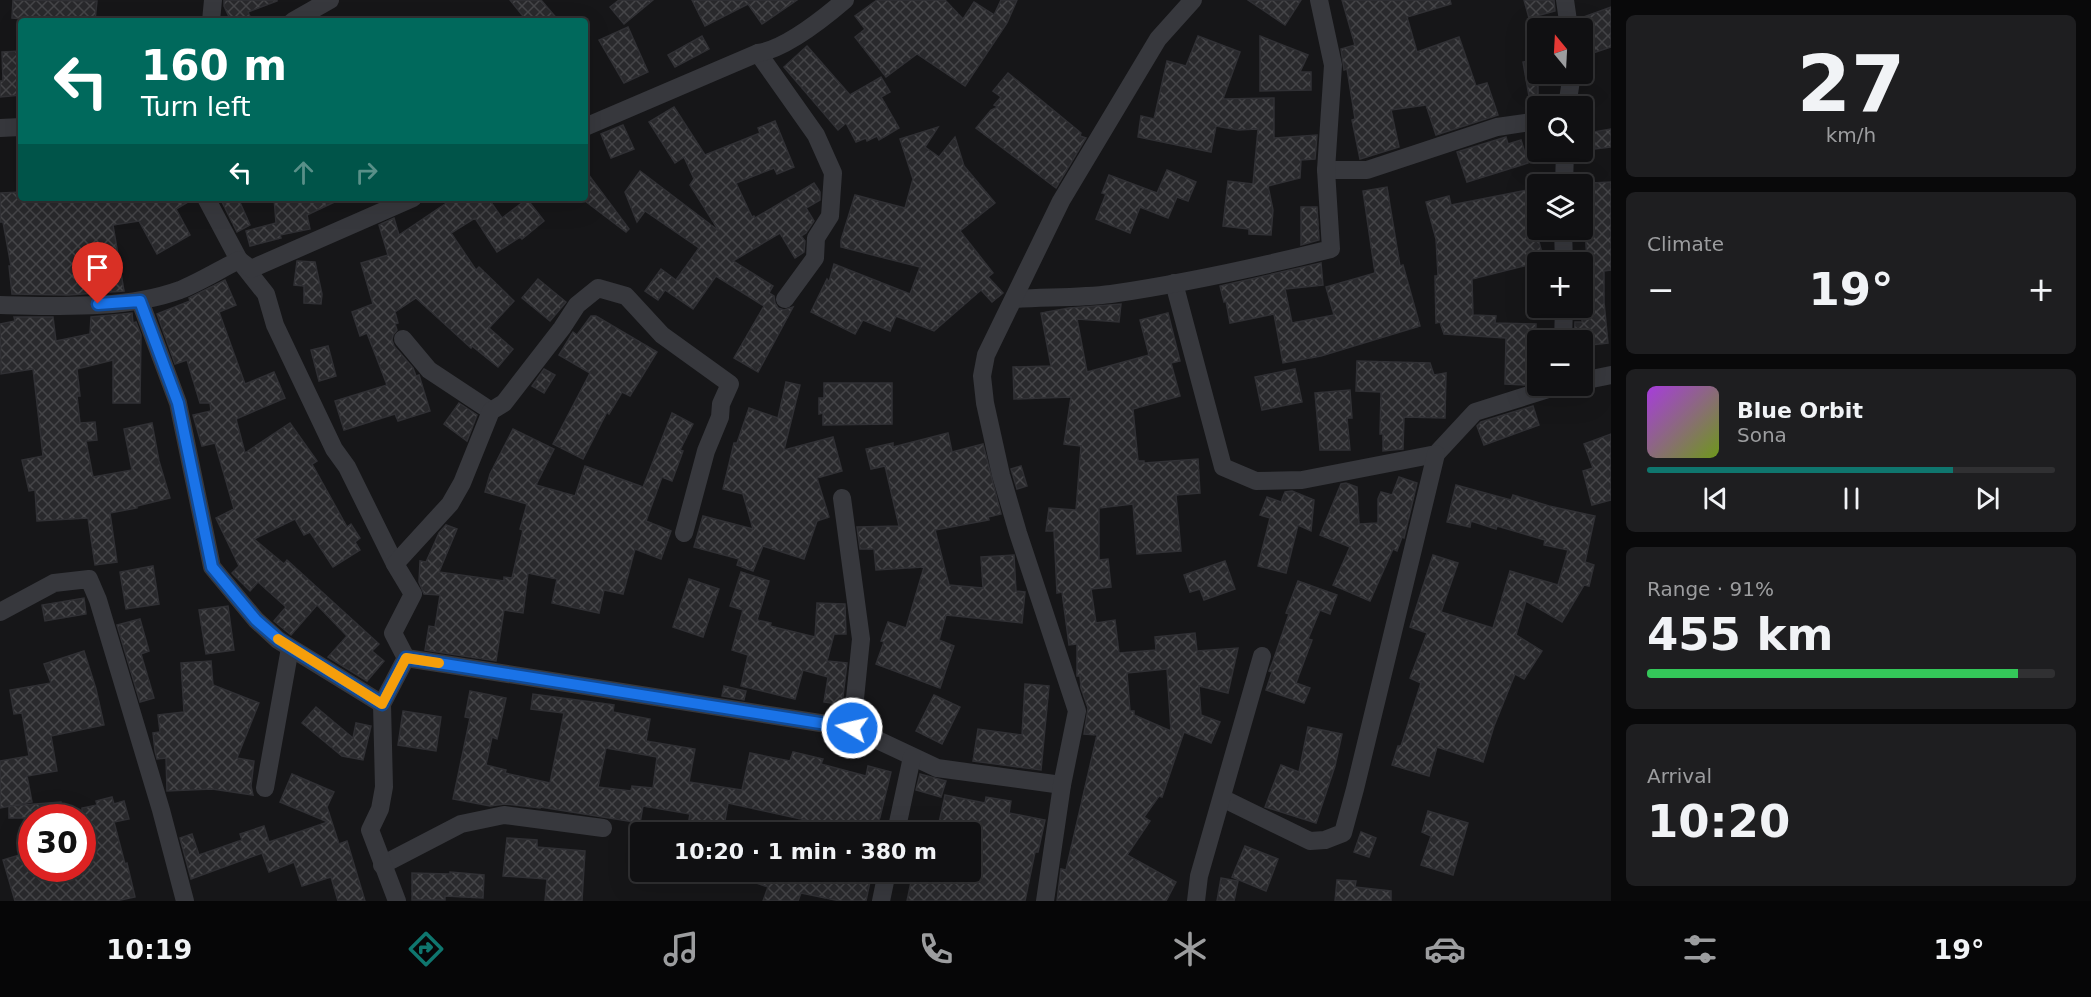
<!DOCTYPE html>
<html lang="en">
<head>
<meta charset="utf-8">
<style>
	:root { --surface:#101012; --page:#1e1e20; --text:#f1f3f6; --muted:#9c9d9f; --line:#303032; --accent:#0f766e }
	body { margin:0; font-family:"DejaVu Sans",sans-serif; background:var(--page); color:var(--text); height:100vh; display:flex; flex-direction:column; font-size:22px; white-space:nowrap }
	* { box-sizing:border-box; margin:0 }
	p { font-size:20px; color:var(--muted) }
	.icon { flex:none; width:33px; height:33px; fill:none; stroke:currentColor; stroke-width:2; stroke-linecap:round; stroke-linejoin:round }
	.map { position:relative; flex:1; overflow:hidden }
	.side { display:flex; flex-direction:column; gap:15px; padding:15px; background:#09090a; width:480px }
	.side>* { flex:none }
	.top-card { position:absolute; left:18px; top:18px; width:570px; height:183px; border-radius:6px; box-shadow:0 6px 24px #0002,0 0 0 2px var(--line); background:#00695c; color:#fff; overflow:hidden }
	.needle { width:39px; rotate:342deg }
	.buttons { position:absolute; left:1527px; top:18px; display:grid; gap:12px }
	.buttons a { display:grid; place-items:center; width:66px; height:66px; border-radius:6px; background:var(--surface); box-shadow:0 6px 24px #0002,0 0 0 2px var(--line); font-size:30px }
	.speed { position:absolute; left:18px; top:804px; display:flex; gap:12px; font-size:30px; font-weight:700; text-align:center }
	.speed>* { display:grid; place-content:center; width:78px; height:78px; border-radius:50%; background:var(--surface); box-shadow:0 6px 24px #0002,0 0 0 2px var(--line); line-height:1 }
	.speed .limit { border:9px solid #d22; background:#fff; color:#111 }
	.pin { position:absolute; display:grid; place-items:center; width:51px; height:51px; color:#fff; margin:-62px -26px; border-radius:50% 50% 50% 0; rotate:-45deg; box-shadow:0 0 6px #0007 }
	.pin .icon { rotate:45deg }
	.me { position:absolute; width:66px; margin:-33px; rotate:279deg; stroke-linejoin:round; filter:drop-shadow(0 0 4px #0008) }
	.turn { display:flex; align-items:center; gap:21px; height:126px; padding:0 24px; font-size:27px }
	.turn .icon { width:78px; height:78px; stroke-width:2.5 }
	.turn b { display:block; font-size:42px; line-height:51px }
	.lanes { display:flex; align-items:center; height:57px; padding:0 24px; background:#0003; justify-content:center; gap:30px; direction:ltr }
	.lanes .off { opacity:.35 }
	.big { font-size:45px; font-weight:700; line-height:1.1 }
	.side .widget { flex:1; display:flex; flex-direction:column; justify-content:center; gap:9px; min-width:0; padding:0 21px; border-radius:9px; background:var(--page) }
	.side .dial { align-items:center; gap:0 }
	.dial b { font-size:78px; line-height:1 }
	.song { display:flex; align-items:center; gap:18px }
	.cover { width:72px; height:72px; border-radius:9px; background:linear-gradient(135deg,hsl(280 70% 55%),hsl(80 70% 35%)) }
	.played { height:6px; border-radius:3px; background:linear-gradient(90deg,var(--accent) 75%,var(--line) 75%) }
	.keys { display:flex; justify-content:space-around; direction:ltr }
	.heat { display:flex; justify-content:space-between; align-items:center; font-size:33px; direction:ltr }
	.charge { height:9px; border-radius:4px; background:linear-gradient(90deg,#34c759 91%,var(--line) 0) }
	.trip { position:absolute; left:630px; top:822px; width:351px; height:60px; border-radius:6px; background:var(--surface); box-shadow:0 6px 24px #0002,0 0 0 2px var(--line); font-weight:700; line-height:60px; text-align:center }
	.dock { display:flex; height:96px; justify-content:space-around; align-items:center; background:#060607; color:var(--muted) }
	.dock .icon { width:42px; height:42px }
	.dock .active { color:var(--accent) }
	.dock b { font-size:27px; color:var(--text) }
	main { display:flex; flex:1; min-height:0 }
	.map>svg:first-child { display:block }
	.building { fill:url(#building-cross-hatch); stroke:#303034; stroke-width:1.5; fill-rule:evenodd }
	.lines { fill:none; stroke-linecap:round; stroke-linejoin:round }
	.minor { stroke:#37383d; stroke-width:18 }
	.route-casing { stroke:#114b97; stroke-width:15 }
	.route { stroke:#1a73e8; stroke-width:10 }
	.slow { stroke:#f59e0b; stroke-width:10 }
</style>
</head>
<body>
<main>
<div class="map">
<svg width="1611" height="901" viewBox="0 0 1611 901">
	<defs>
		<pattern id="building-cross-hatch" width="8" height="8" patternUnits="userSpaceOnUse" patternTransform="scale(1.5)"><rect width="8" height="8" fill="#29292c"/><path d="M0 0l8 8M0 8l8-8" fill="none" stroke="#454548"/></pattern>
	</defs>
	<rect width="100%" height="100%" fill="#161618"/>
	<g class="building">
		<path d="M13,0L97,1L95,21H51L12,18Z"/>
		<path d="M224,0H277V1L248,12L252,21H231L224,6Z"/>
		<path d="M510,0H541L559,21H527Z"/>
		<path d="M619,0H653L624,24L610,7Z"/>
		<path d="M692,0H797L762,24L748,4L705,26Z"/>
		<path d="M877,0H945L963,19L974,2L994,15L1001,0H1017L1007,23L965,86L917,54L886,77L855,37L865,29L855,16Z"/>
		<path d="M1248,0H1301L1285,25Z"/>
		<path d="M1342,0H1450L1451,4L1407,17L1417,52L1459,37L1476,86L1487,83L1498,115L1436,135L1426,105L1391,110L1399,147L1360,159L1352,120L1355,119L1347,69L1344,70L1341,49L1355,45Z"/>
		<path d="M1524,0H1554L1555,11L1529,18Z"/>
		<path d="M1611,7V47L1590,54L1585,40L1589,39L1581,18Z"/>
		<path d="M628,27L648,72L624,83L599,40Z"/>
		<path d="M702,36L709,49L675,67L668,55Z"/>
		<path d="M1198,36L1240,52L1223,99L1274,98V138L1317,135L1315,159L1301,160L1300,178L1268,186L1273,210L1271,235L1249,234V229L1223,226L1228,181L1253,184L1258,129L1238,130L1216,126L1211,152L1138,137L1141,116L1154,119L1167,61L1186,66Z"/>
		<path d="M1260,36L1308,55L1300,72H1311V90L1260,91Z"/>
		<path d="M807,46L850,95L881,77L890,92L881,97L899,128L879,140L877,136L867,141L866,138L856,142L846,123L838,130L784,67Z"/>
		<path d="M21,51V95L0,97V81H3L2,52Z"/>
		<path d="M1538,59V101L1530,102L1523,62Z"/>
		<path d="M1008,73L1081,133L1080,136L1086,138L1056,188L976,128L991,110L998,107L994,105L1001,97L993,91Z"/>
		<path d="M674,107L705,155L760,133L758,128L775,121L794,167L777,174L774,168L736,183L752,217L754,216L755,218L814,183L820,192V200L806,208L814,221L806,233L801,236L805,241L804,252L795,258L780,233L733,261L773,286L769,293L774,296L775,303L778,308L784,310L793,307L758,372L734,358L764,306L716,276L693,309L665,290L658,300L645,291L661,269L676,280L699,248L645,211L637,222L625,192L640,171L719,231L690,185L694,179L684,157L675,163L649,122Z"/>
		<path d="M623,125L634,149L611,158L601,134Z"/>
		<path d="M938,127L925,147L939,157L955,137L964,166L995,203L960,231L993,273L988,277L1003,293L992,302L981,290L934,331L896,316L890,331L863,320L855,334L811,312L827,279L829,282L834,264L910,294L920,267L841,247V240L855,195L905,208L913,179L900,139Z"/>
		<path d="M1611,129V147L1595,149L1593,132Z"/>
		<path d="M1506,137L1508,144L1521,140L1528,163L1467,182L1457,152Z"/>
		<path d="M585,170L629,229L626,232L585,201Z"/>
		<path d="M1167,170L1196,182L1188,201L1177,197L1168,218L1140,207L1130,233L1096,219L1106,194L1102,193L1109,175L1157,193Z"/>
		<path d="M1611,182V270L1604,271V302L1608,343L1582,346V340H1574L1575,322H1582V283L1588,282L1585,226H1591L1590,206H1593L1592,183Z"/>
		<path d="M1387,187L1400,266L1403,265L1420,326L1321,356L1283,363L1274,314L1230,323L1226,301L1224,302L1220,286L1321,263L1323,285L1285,289L1292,323L1334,315L1326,287L1375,273L1363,191Z"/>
		<path d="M1537,188V234L1544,261L1472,279L1473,315L1496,316L1495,323L1536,324L1534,382L1525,385L1505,384L1506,338L1444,334L1440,322L1436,323L1435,276H1438L1436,239L1426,202L1449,196L1451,205Z"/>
		<path d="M21,192V198H195L176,209L190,235L157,254L139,221L113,225L124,291L68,295L12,294L9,266H11L3,222H0V193Z"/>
		<path d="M220,198H238L250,225L237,232Z"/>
		<path d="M274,198H343L307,215L310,229L280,235L281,238L250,246L246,231L276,223Z"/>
		<path d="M454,198H488L502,218L527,199L544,221L522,239L520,237L497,252L475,218L451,233L476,270L479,267L514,301L489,328L513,349L498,367L472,346L471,348L416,298L395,312L398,323L395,324L397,330L393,335L392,340L394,346L413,368L416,376L419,375L430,411L398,421L395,414L344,430L335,401L387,385L367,333L360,336L352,312L373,304L361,263L388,255L379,225L394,218L399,235Z"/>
		<path d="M1301,207H1317L1319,240L1301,245Z"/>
		<path d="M297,261L315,262L322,294L321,304L304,303V286L294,285Z"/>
		<path d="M538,279L566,302L550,321L522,298Z"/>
		<path d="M225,280L236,305L219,312L245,384L274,372L285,398L236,419L245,453L290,423L317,461L312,464L347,527L351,524L360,538L355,542L360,550L333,567L310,532L304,535L295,519L254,539L284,564L287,560L379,644L372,651L384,661L367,681L328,657L347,636L317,605L291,635L274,621L286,607L258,582L250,591L232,573L239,566L216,518L234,509L215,443L202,446L193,415L211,411L210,403H200L187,360L175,364L157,314L190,301L189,298Z"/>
		<path d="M1121,304L1119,322L1077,319L1087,372L1149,355L1140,320L1168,313L1180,361L1171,363L1180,396L1133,409L1138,461H1144V463L1198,459L1200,493L1176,495L1181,551L1137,554L1133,504L1099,508V560L1108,559L1111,587L1091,589L1096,623L1115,620L1119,653L1156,650L1155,637L1195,633L1197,651L1238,648L1228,693L1199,686L1201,715L1220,722L1211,743L1184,732L1162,797L1159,796L1144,817L1150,821L1127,855L1176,882L1166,901H1057L1061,869L1066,870L1097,735L1084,734L1088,708L1081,688L1080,676H1077V644L1069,645L1062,592L1057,593L1054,531H1046L1049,508L1076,510L1081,446L1064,444L1071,397L1014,399L1013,367L1051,366L1041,313L1069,308ZM1167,669L1171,731L1134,715V711H1130L1127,673Z"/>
		<path d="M132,313L133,323L136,322L141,335L140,403H113V360L77,369L80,396H77L80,423L95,422L97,440L86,441L93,477L132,470L124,429L152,423L159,461L170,498L137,506V508L110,513L117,562L95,565L88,518L37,521L35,490L29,491L22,460L43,456L33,369L1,374L0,324L15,321L14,317H53L56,341L90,334L91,317Z"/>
		<path d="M591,316H596L657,352L630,396L622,392L609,414L607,412L583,459L553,444L590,373L559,355L573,332L577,335Z"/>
		<path d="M328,346L336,376L319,381L311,350Z"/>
		<path d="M1357,361L1430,363L1434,375L1446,373L1445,418L1404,417L1403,449L1383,451V434H1380L1381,392L1356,391Z"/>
		<path d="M544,369L555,375L544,393L532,386Z"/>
		<path d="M1295,369L1302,402L1262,410L1255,377Z"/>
		<path d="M786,382L800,385L784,450L833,437L842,471L817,478L829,517L817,521L804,559L763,546L753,571L737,565L739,559L694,547L703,516L753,529L743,494L723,489L734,443H737L749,408L778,418Z"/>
		<path d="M824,383H892V424L823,425V413L819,414V398H824Z"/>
		<path d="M1350,390L1352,418H1347L1350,450H1320L1315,393Z"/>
		<path d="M459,403L477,415L467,441L444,424Z"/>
		<path d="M1533,406L1539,425L1484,445L1477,426L1481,422Z"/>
		<path d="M672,413L693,424L680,450L683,451L672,481L662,477L646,521L671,531L661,559L635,549L623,594L604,590L599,613L552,603L557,579L528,573L523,613L504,610L496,661L425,650L429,626L435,627L440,595L424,594L419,582L420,561L426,562L439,533L446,525L457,529L439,572L504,581V577L512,578L523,530L520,529L527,504L485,492L490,474L513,429L554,449L536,485L575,496L585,466L643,487Z"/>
		<path d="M948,433L952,452L983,444L1001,514L988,517L989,520L935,530L949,585L983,588L981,557L1014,555L1016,591L1025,592L1022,623L946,615L939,640L954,646L940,688L876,664L884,642L881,641L888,622L906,628L924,567L876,570L874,549H860L857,527L899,526L885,466L871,469L866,449L893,443V447Z"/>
		<path d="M1611,434V500L1592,505L1583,471L1593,468L1584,444Z"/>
		<path d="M1021,466L1027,486L1017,489L1011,469Z"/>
		<path d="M1399,477L1417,483L1404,538L1402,537L1397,551L1393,549L1370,601L1333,585L1350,547L1320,535L1341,484L1346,483L1357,487L1359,524L1378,523V499L1381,492L1392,495Z"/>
		<path d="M1456,485L1511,500L1513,495L1549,506L1595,516L1585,562L1594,565L1589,586L1584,585L1562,622L1526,601L1516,635L1542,651L1524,679L1515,674L1494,726L1483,762L1437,747L1429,776L1392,765L1398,746H1401L1421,683L1410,678L1427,633L1410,627L1433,555L1458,563L1441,612L1493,628L1510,571L1558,585L1568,550L1544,545L1545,540L1497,526L1496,529L1471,521L1470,527L1447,522Z"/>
		<path d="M1292,491L1314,500L1311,531L1298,525L1286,573L1258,566L1270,518L1260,515L1267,497L1281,502L1285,492Z"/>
		<path d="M1225,561L1235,589L1204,600L1200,589L1190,592L1184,575Z"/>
		<path d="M153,566L159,604L126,609L120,572Z"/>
		<path d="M741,572L769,581L757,620L771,623L770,626L815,637L817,603L845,604L846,634H834L827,661L847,663L842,705L824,702L828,677L803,670L795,699L741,686L748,655L732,650L743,610L730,606Z"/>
		<path d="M689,579L719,589L703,637L673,627Z"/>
		<path d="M1298,581L1337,595L1330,614L1320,610L1308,639L1312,640L1296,683L1310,688L1304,703L1266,690L1272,672L1269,671L1272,664L1289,614L1286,613Z"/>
		<path d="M84,598L86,614L45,621L42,605Z"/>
		<path d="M228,606L234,650L206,654L199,610Z"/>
		<path d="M140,619L149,651L141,654L154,698L140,702L117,625Z"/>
		<path d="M84,651L96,689L104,725L51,736L57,771L27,776L32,802L0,808V761L29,756L22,713L14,714L10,690L51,683L44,664Z"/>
		<path d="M211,661L213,685L259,703L237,758L254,761L251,786L253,795L212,789L167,791L166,758L157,759L155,751L153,733L160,732L158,715L184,712L181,663Z"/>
		<path d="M1025,684L1049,686L1041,770L973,761L978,729L1022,735Z"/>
		<path d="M724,686L746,691L744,700L722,696Z"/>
		<path d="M470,691L506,698L497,739L492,737L486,765L506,770L505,773L550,783L564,713L531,709L533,694L614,705L613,712L650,719L646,741L695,749L689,782L742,790L750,753L790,761L793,752L823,759L821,764L866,776L868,766L891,772L880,817L875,832H807L810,821L728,803L723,832H695L687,831L690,814L643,806L640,823L540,807V808L505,804L490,806L453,799L470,718L465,717ZM606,748L657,757L653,788L632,786L631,791L598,787Z"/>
		<path d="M934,695L960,707L942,744L916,731Z"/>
		<path d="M316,707L353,738L356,723L371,726L363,760L342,756L302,723Z"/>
		<path d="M403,711L441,717L436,751L398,745Z"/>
		<path d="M1308,727L1342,734L1335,766L1316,823L1265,807L1281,765L1299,772Z"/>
		<path d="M292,774L334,792L327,807L339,844L347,841L365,901H338L331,877L302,886L294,862L269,872L262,853L191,879L180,838L192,834L199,855L242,840L240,834L264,826L269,842L328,822L280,802Z"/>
		<path d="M920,774L946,781L941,797L916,790Z"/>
		<path d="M945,795L985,803L986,797L1011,801L1009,813L1045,820L1038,852H1035L1025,901H907L913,872H970V832H937Z"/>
		<path d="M112,797L114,804L124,801L129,819L114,822L125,864L127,863L135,897L116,901H15L3,860L32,851V868H82V808L97,805L96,801Z"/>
		<path d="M61,802L62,818H9V806Z"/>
		<path d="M1428,811L1468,823L1453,875L1421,865L1431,836L1422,832Z"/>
		<path d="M1361,832L1376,838L1369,857L1354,852Z"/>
		<path d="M507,838L537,840V847L585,851L582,901H545L547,879L503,876Z"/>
		<path d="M1245,846L1278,859L1266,891L1232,877Z"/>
		<path d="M450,872L484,875L483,898L445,896V900H412V873L450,874Z"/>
		<path d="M732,872H872L866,901H840L801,893L798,901H763L768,887L731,874Z"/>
		<path d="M1221,878L1238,881L1234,901H1217Z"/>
		<path d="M1337,880L1356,881L1355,887L1391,891V901H1335Z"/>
	</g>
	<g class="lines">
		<g class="minor">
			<path d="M1565,0L1569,28"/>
			<path d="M211,21L213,0"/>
			<path d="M293,21L330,0"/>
			<path d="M758,53L816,135L833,173L830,216L816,238L815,258L785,299"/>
			<path d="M1567,106L1572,74"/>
			<path d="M585,127L758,53C785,49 824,18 845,0"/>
			<path d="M0,128L21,127"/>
			<path d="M1326,170H1367L1497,127L1538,121"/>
			<path d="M1564,184L1565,152"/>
			<path d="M206,198L239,260L266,294L275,325L334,449L347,467L395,564"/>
			<path d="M1563,230L1564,262"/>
			<path d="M1174,283L1223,467L1256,481L1302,480L1436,454L1475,412L1558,386"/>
			<path d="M1015,299C1047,297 1080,298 1111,294C1186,283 1259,267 1331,249L1326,170L1333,65L1319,0"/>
			<path d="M140,301L178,403L212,567L256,620L278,640L382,704"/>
			<path d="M0,305C58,306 125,310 180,290C200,282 219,270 239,260L251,269L413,198"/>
			<path d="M403,339L429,370L491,411"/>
			<path d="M1563,340L1564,308"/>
			<path d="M1582,381L1611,375"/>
			<path d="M842,498L861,639L852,728"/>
			<path d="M0,612L54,583L89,579L98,600L161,810L185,901"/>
			<path d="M406,658L852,728L937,768L1062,785"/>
			<path d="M265,788L290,648"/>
			<path d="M1222,798L1310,841L1325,840L1343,833L1355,789L1436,454"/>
			<path d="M896,832L912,757"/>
			<path d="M382,865L461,824L504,815L603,828"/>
			<path d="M397,901L370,830L380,809L384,787L382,704L406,658L393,633L413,594L395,564L450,504L462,483L491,411L504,403L562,328L577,305L598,288L626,296L662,335L730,384L721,404L720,417L706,451L684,533"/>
			<path d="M881,901L887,872"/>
			<path d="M1045,901L1062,785L1077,711L1018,533L1001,475L985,403L982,376L986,355L1061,201L1158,39L1193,0"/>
			<path d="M1196,901L1199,876L1262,656"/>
		</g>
	</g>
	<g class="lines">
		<g class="route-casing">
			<path id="route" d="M98,304L140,301L178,403L212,567L256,620L279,640L382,704L406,658L852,728"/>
		</g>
		<use href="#route" class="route"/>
		<path class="slow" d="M278,639L382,704L406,658L439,663"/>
	</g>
</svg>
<div class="buttons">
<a><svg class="needle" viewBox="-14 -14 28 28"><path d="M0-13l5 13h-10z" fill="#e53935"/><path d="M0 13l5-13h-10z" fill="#9c9d9f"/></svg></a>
<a><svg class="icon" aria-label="search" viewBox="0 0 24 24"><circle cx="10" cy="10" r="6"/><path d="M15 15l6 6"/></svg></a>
<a><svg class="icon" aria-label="layers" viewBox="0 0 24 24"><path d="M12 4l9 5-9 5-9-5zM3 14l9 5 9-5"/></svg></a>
<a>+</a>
<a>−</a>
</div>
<div class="speed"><div class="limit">30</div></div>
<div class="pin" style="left:98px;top:304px;background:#d93025"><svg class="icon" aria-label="arrive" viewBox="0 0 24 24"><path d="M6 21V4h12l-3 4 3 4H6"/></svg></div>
<svg class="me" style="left:852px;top:728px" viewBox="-20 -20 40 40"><circle r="17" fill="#1a73e8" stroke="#fff" stroke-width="3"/><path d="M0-11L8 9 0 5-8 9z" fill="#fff"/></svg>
<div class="trip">10:20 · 1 min · 380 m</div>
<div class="top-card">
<div class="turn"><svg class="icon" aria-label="left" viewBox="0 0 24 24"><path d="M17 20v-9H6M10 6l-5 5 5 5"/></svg><div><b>160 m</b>Turn left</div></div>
<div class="lanes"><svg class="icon" aria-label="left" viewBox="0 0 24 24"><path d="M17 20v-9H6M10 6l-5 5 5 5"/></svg><svg class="icon off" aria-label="ahead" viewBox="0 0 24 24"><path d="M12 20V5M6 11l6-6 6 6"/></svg><svg class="icon off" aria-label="right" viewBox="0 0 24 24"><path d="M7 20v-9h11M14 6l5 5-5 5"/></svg></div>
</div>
</div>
<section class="side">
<div class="widget dial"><b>27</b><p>km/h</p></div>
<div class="widget"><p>Climate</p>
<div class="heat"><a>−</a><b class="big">19°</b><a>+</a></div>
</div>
<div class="widget">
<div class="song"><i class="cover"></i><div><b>Blue Orbit</b><p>Sona</p></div></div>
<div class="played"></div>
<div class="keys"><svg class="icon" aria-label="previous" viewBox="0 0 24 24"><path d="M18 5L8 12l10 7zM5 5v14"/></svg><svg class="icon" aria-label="pause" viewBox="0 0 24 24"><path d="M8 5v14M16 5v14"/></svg><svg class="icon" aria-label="next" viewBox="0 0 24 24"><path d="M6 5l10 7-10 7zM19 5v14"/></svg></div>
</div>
<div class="widget"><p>Range · 91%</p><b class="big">455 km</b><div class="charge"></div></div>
<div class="widget"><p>Arrival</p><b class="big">10:20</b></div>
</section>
</main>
<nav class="dock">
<b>10:19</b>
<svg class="icon active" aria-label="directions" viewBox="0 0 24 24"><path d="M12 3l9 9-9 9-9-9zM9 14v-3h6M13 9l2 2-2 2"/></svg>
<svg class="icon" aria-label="music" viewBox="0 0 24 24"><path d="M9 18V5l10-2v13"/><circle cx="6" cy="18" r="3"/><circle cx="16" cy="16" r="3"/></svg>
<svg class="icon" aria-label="phone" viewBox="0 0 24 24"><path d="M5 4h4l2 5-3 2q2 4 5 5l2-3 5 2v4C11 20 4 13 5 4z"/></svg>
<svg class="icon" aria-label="climate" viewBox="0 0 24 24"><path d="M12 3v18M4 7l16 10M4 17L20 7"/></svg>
<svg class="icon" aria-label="car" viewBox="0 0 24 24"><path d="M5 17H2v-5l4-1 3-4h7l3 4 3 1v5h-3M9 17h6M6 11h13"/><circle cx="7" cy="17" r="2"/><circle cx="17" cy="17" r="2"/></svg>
<svg class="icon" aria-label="filters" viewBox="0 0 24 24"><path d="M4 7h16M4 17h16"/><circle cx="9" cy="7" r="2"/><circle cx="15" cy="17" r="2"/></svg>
<b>19°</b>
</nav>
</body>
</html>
